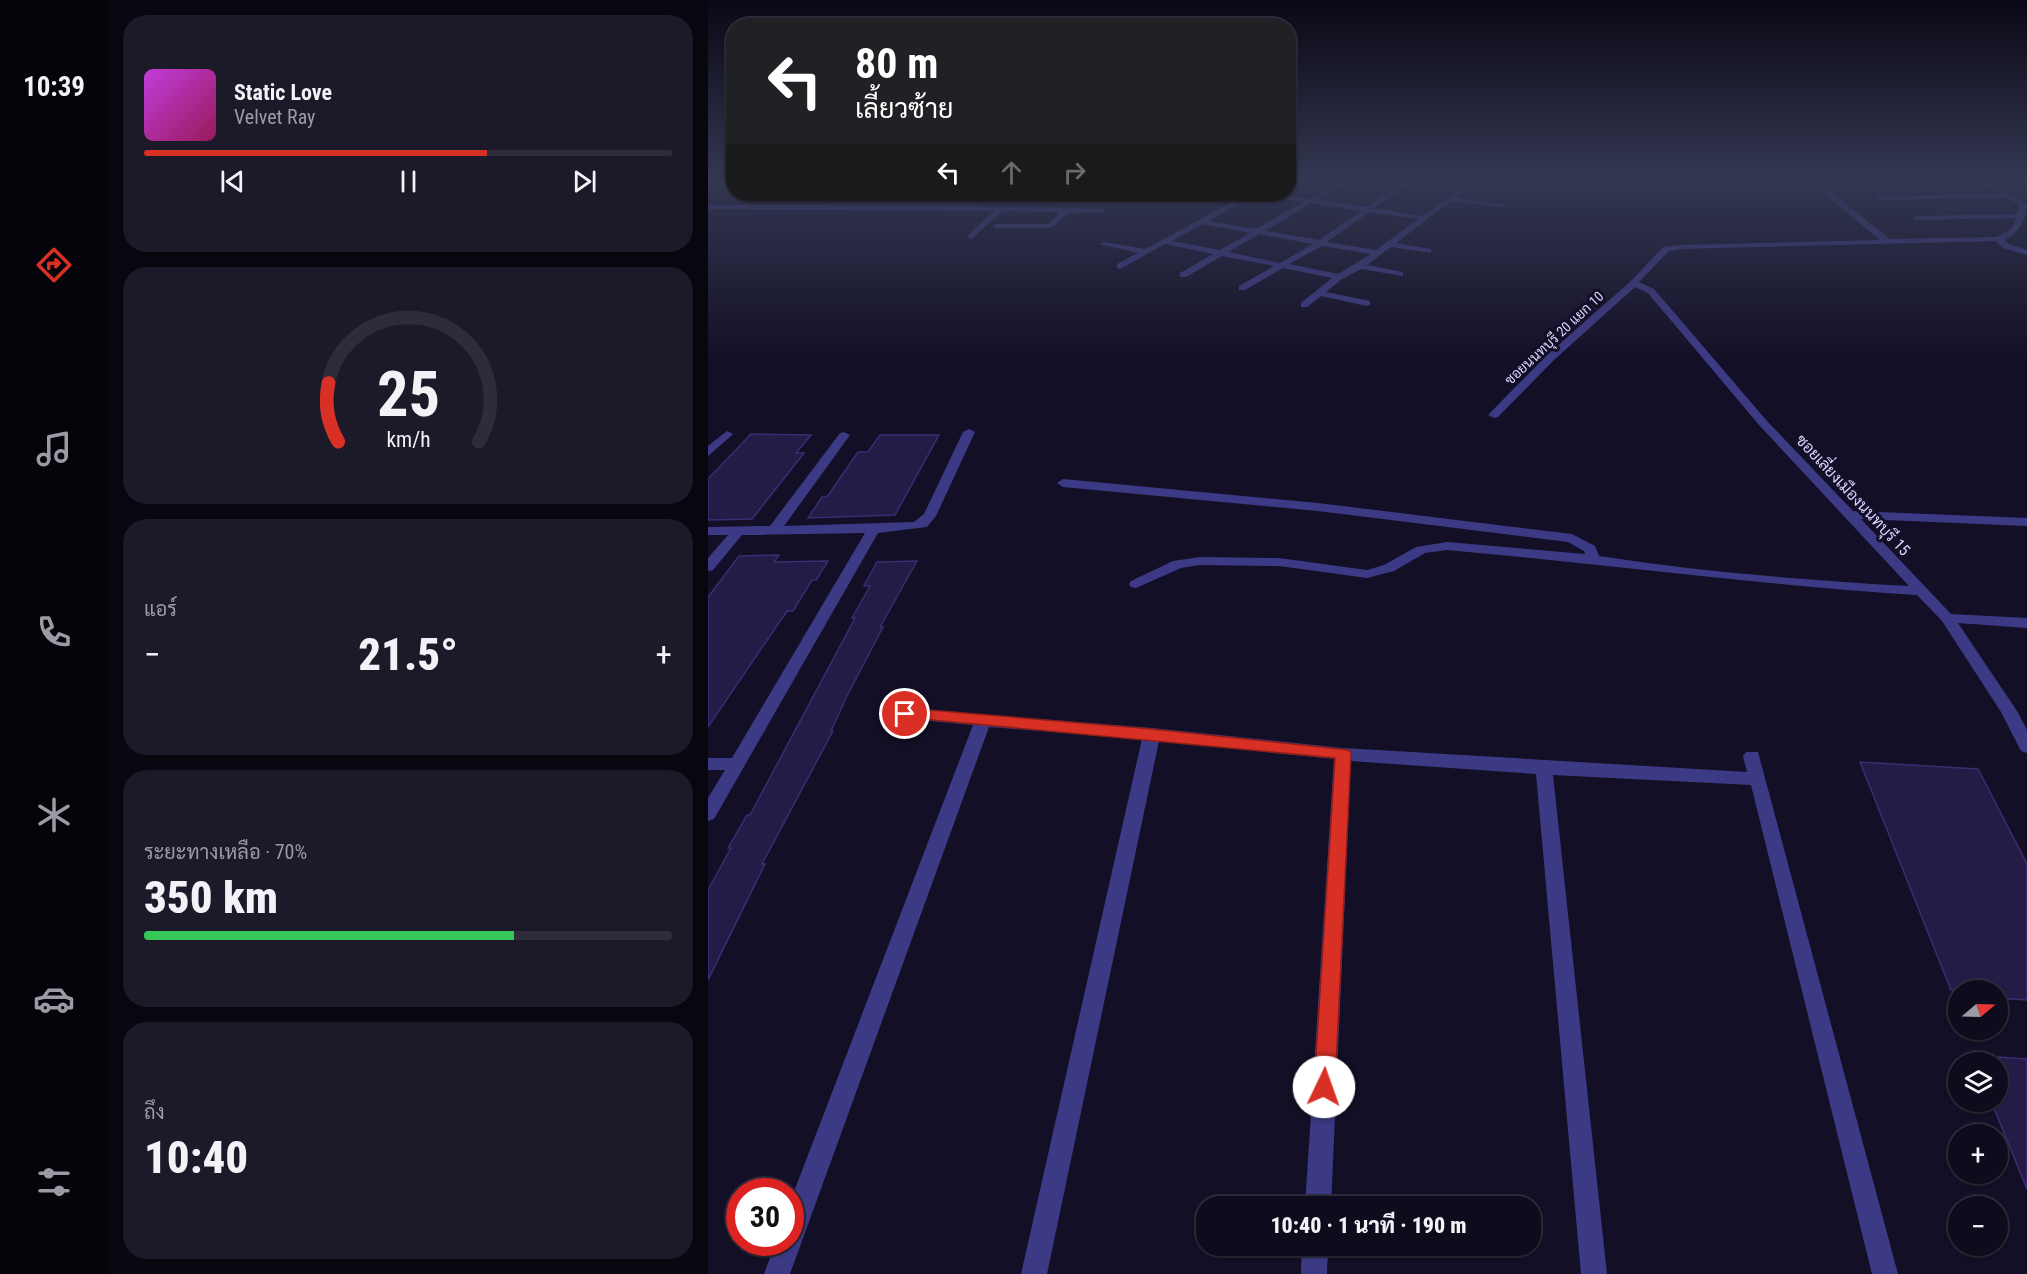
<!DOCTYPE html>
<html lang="th">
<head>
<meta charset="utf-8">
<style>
	:root { --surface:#0e0b1c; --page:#1c1929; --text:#f1f3f6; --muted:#9b9ba3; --line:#2e2b3b; --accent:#d93025 }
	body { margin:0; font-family:"Roboto Condensed",Sarabun,sans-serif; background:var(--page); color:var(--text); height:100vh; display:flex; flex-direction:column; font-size:22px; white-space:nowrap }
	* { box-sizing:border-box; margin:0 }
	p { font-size:20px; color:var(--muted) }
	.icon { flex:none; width:33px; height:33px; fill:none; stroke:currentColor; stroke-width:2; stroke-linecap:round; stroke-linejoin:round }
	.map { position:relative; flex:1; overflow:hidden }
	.panel { display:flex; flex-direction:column; gap:15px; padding:15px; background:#08060f; width:600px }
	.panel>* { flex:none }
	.banner { position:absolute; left:18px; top:18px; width:570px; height:183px; border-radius:24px; box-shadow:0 2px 4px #0004,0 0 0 2px var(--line); background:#202124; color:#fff; overflow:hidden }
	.needle { width:39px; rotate:71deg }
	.controls { position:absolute; left:1240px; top:980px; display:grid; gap:12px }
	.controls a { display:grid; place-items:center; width:60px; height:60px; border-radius:50%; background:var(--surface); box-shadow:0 2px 4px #0004,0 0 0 2px var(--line); font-size:30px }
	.speed { position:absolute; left:18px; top:1178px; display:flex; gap:12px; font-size:30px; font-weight:700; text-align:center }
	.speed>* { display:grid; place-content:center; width:78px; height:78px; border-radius:50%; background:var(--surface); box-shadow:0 2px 4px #0004,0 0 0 2px var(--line); line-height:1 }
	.speed .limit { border:9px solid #d22; background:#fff; color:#111 }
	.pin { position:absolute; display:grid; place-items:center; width:51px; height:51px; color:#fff; margin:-26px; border:3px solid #fff; border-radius:50%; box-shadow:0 2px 6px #0007 }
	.me { position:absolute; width:66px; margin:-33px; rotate:3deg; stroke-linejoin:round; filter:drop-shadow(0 0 4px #0008) }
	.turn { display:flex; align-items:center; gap:21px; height:126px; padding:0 30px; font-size:27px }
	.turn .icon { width:78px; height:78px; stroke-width:2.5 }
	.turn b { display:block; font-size:42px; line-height:51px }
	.lanes { display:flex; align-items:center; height:57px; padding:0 30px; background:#0003; justify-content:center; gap:30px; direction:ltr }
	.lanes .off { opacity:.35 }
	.big { font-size:45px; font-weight:800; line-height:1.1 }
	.panel .card { flex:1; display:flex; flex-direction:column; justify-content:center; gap:9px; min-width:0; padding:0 21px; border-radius:24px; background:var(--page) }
	.panel .dial { align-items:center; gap:0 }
	.dial svg { height:156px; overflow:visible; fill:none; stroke:var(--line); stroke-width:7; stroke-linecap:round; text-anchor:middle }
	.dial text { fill:var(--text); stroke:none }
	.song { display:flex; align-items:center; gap:18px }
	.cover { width:72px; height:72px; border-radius:9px; background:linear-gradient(135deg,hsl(290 70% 55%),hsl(330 70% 35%)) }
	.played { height:6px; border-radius:3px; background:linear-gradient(90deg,var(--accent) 65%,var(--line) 65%) }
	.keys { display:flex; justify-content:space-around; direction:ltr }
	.heat { display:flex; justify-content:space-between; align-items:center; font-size:33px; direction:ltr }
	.charge { height:9px; border-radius:4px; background:linear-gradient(90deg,#34c759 70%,var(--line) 0) }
	.trip { position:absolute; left:488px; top:1196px; width:345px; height:60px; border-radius:24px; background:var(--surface); box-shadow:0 2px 4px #0004,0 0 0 2px var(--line); font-weight:800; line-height:60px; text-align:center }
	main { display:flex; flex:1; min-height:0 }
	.dock { display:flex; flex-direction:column; width:108px; justify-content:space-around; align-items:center; background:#06040b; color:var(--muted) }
	.dock .icon { width:42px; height:42px }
	.dock .current { color:var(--accent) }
	.dock b { font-size:27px; color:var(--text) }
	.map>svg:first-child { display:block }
	.building { fill:#241b47; stroke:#3b2d73; stroke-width:1.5 }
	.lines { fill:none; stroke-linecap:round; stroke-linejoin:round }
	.minor { fill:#3d3a85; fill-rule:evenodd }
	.route { fill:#d93025; stroke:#8d1f18; stroke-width:1.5 }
	.labels { text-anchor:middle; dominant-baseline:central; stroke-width:6; stroke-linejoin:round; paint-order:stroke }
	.far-street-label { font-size:14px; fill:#d9d4ff; stroke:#130f26 }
	.street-label { font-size:16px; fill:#d9d4ff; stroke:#130f26 }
</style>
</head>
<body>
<main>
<nav class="dock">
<b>10:39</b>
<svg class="icon current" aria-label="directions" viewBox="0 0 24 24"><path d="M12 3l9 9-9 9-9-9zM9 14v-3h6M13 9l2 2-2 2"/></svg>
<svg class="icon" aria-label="music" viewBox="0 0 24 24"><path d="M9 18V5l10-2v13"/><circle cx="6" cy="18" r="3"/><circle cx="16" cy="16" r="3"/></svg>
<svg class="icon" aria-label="phone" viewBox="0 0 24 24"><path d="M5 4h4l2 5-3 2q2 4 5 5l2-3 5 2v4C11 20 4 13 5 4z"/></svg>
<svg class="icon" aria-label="climate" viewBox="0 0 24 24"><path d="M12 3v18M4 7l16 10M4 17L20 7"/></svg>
<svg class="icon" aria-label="car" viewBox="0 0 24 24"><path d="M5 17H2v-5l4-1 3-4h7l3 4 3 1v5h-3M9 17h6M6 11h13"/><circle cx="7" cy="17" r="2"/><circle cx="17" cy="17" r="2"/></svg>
<svg class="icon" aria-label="filters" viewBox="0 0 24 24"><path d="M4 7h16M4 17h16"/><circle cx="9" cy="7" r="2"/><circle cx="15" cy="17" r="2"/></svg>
</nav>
<section class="panel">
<div class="card">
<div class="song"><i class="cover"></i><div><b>Static Love</b><p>Velvet Ray</p></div></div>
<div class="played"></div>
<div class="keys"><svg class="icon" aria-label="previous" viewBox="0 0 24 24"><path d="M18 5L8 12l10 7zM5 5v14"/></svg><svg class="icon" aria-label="pause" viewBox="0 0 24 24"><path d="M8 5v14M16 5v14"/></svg><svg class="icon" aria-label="next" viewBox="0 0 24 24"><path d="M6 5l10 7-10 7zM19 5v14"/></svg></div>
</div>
<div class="card dial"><svg viewBox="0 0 100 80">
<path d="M14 69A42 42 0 1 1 86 69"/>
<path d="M14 69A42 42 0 0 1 9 39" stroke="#d93025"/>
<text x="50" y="56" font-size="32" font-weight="700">25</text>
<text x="50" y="72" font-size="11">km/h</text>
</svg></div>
<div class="card"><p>แอร์</p>
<div class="heat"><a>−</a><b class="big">21.5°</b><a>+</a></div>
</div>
<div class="card"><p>ระยะทางเหลือ · 70%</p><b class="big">350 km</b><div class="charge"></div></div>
<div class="card"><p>ถึง</p><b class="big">10:40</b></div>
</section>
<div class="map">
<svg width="1319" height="1274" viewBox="0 0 1319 1274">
	<rect width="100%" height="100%" fill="#130f26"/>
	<g class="building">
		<path d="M43,434L103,435L88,453H96L44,519L0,520V479Z"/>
		<path d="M172,435H231L187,515L100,518L114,497H119L150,452H160Z"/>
		<path d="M71,555L66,562L120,561L108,580H104L85,611H79L0,727V597L31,556Z"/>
		<path d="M209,561L172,627H175L139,696L123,731H125L54,864H57L0,980V890L23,848H20L39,815H42L147,618H144L162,586H156L169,562Z"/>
		<path d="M1152,762L1270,769L1319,864V1000L1290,998V990H1243Z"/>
		<path d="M1290,1057L1319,1059V1189L1283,1101H1290Z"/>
	</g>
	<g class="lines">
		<g class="minor">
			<path d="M630,182H638L609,200L658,207L697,182L698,185L666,208L715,216L751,190L755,192L748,198L797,205L793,207L743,201L688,243L723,249V253L683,247L659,265L695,272V276L653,269L634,279L618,292L662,301V305L659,306L613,296L599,307H593V303L624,278L575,268L537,290H531V286L566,266L514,256L478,277H472V273L505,254L457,244L412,269L409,268V264L430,253L391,244L395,242L437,249L539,194H547L500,221L548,229L595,202L555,196L552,194L601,199ZM603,203L653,211L611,240L557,231ZM661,212L710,219L668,250L619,242ZM494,224L542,233L512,250L464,241ZM551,234L605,244L572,263L520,252ZM614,246L663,254L630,274L581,264Z"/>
			<path d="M1102,182H1110L1182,239L1289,237L1303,229L1308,218L1208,220L1204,218L1208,216L1310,214L1311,205L1300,198L1171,200L1168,196L1293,194L1275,182H1283L1319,204C1317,220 1312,233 1296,240L1301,244L1319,250V255L1295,248L1288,241L973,249L961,251L931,282L946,289L1059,421L1145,511L1319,518V526L1153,519L1243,614L1319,618V628L1250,623L1309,711L1319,730V753L1313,751L1293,712L1234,621L1209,595C1052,585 896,564 739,550L717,553L686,571L659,578L571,566L492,565L473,568L428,588L423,587L421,584L423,581L465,561L492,557L571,558L659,570L676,565L708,547L739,542L877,554L876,551L860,542L610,511L355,487L349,483L355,479L610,503L864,534L887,546L891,556C994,572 1097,580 1201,586L1051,425L940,293L927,287L846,360L790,417L786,418L780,415L838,356L923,281L955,247L973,245L1172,240Z"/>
			<path d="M0,205C131,205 263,206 394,209L398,211L394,213H361L343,228H285L288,224H341L352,212L295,211L263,239L259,237L260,235L286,211L0,209Z"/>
			<path d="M261,429L267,432L228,516L219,527L170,533L6,819L0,821V798L17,770H0V758H24L157,533L34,535L5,570L0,571V558L20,535H0V527L62,526L132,433L136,432L142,435L76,526L206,522L216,514L255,432Z"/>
			<path d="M19,431L25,434L23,436L0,456V446Z"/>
			<path d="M197,708L444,728L635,748L1039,772L1035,756L1038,752H1050L1190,1274H1164L1043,785L845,775L899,1274H873L828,774L643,761L623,1206H597L626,759L451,741L339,1274H313L434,739L281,727L82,1274H56L68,1242H82V1202L265,725L191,718L189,714L191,710Z"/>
			<path d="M594,1245H620L619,1274H593Z"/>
		</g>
	</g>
	<linearGradient id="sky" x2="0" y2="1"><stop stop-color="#0a0815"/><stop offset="0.5" stop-color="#333752"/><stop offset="1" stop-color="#333752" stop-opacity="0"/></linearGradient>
	<rect width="1319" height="361" fill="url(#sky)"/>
	<path class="route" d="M197,708L444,729L641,750L643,753L627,1087L624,1094L616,1097L609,1094L606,1087L627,758L192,717L189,714Z"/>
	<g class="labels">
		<g class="far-street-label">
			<text transform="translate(846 338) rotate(-43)">ซอยนนทบุรี 20 แยก 10</text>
		</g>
		<g class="street-label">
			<text transform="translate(1145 495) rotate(47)">ซอยเลี่ยงเมืองนนทบุรี 15</text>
		</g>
	</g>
</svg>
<div class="controls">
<a><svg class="needle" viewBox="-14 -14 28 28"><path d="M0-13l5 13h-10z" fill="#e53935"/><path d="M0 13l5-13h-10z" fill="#9b9ba3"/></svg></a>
<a><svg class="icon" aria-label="layers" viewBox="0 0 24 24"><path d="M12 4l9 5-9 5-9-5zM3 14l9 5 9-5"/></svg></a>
<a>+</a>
<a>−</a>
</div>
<div class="speed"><div class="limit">30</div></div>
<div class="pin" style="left:197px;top:714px;background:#d93025"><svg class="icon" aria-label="arrive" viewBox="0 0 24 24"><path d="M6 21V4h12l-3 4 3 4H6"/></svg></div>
<svg class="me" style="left:616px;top:1087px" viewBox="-20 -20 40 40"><circle r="19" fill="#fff"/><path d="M0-13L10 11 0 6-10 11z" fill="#d93025"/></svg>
<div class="trip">10:40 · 1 นาที · 190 m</div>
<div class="banner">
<div class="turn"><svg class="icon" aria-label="left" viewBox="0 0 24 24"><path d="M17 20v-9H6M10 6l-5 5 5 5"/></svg><div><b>80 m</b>เลี้ยวซ้าย</div></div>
<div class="lanes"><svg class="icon" aria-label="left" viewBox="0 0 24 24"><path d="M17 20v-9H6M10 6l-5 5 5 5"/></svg><svg class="icon off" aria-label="ahead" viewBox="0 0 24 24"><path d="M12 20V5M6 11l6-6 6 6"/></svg><svg class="icon off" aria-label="right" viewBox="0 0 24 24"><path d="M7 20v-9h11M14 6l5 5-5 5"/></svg></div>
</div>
</div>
</main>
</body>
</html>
